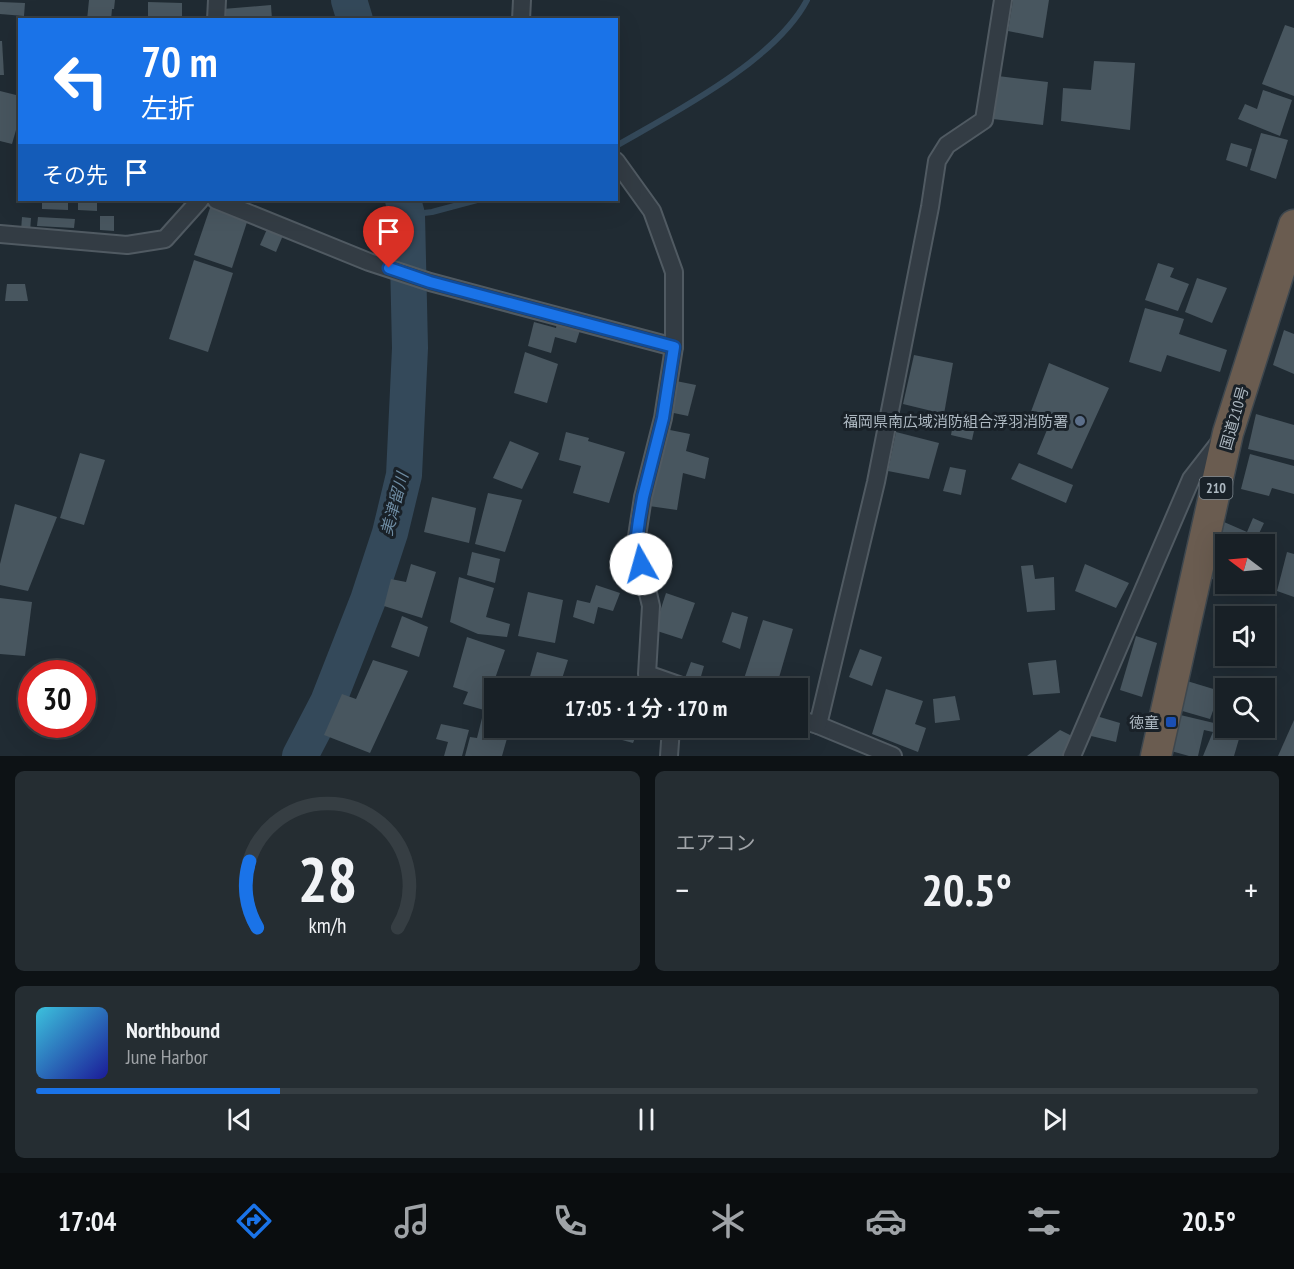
<!DOCTYPE html>
<html lang="ja">
<head>
<meta charset="utf-8">
<style>
	:root { --surface:#182026; --page:#252d32; --text:#f1f3f6; --muted:#9fa3a7; --line:#363e43; --accent:#1a73e8 }
	body { margin:0; font-family:"PT Sans Narrow","Noto Sans JP",sans-serif; background:var(--page); color:var(--text); height:100vh; display:flex; flex-direction:column; font-size:22px; white-space:nowrap }
	* { box-sizing:border-box; margin:0 }
	p { font-size:20px; color:var(--muted) }
	.icon { flex:none; width:33px; height:33px; fill:none; stroke:currentColor; stroke-width:2; stroke-linecap:round; stroke-linejoin:round }
	.map { position:relative; height:756px; overflow:hidden }
	.panel { display:flex; flex-direction:column; gap:15px; padding:15px; background:#0d1215; flex:1 }
	.panel>* { flex:none }
	.banner { position:absolute; left:18px; top:18px; width:600px; height:183px; border-radius:0px; box-shadow:0 6px 24px #0002,0 0 0 2px var(--line); background:#1a73e8; color:#fff; overflow:hidden }
	.needle { width:39px; rotate:286deg }
	.tools { position:absolute; left:1215px; top:534px; display:grid; gap:12px }
	.tools a { display:grid; place-items:center; width:60px; height:60px; border-radius:0px; background:var(--surface); box-shadow:0 6px 24px #0002,0 0 0 2px var(--line); font-size:30px }
	.speed { position:absolute; left:18px; top:660px; display:flex; gap:12px; font-size:30px; font-weight:700; text-align:center }
	.speed>* { display:grid; place-content:center; width:78px; height:78px; border-radius:50%; background:var(--surface); box-shadow:0 6px 24px #0002,0 0 0 2px var(--line); line-height:1 }
	.speed .limit { border:9px solid #d22; background:#fff; color:#111 }
	.pin { position:absolute; display:grid; place-items:center; width:51px; height:51px; color:#fff; margin:-62px -26px; border-radius:50% 50% 50% 0; rotate:-45deg; box-shadow:0 0 6px #0007 }
	.pin .icon { rotate:45deg }
	.me { position:absolute; width:66px; margin:-33px; rotate:353deg; stroke-linejoin:round; filter:drop-shadow(0 0 4px #0008) }
	.turn { display:flex; align-items:center; gap:21px; height:126px; padding:0 24px; font-size:27px }
	.turn .icon { width:78px; height:78px; stroke-width:2.5 }
	.turn b { display:block; font-size:42px; line-height:51px }
	.then { display:flex; align-items:center; height:57px; padding:0 24px; background:#0003; gap:12px; font-size:22px }
	.big { font-size:45px; font-weight:600; line-height:1.1 }
	.panel .widget { flex:1; display:flex; flex-direction:column; justify-content:center; gap:9px; min-width:0; padding:0 21px; border-radius:9px; background:var(--page) }
	.panel .dial { align-items:center; gap:0 }
	.dial svg { height:156px; overflow:visible; fill:none; stroke:var(--line); stroke-width:7; stroke-linecap:round; text-anchor:middle }
	.dial text { fill:var(--text); stroke:none }
	.song { display:flex; align-items:center; gap:18px }
	.cover { width:72px; height:72px; border-radius:9px; background:linear-gradient(135deg,hsl(190 70% 55%),hsl(240 70% 35%)) }
	.played { height:6px; border-radius:3px; background:linear-gradient(90deg,var(--accent) 20%,var(--line) 20%) }
	.keys { display:flex; justify-content:space-around; direction:ltr }
	.heat { display:flex; justify-content:space-between; align-items:center; font-size:33px; direction:ltr }
	.panel .tiles { flex:1; display:grid; gap:15px; grid-template-columns:1fr 1fr }
	.widget:last-child { grid-column:span 2 }
	.trip { position:absolute; left:484px; top:678px; width:324px; height:60px; border-radius:0px; background:var(--surface); box-shadow:0 6px 24px #0002,0 0 0 2px var(--line); font-weight:600; line-height:60px; text-align:center }
	.tabs { display:flex; height:96px; justify-content:space-around; align-items:center; background:#0a0d0f; color:var(--muted) }
	.tabs .icon { width:42px; height:42px }
	.tabs .active { color:var(--accent) }
	.tabs b { font-size:27px; color:var(--text) }
	.map>svg:first-child { display:block }
	.lines { fill:none; stroke-linecap:round; stroke-linejoin:round }
	.stream { stroke:#34495a; stroke-width:6 }
	.river { stroke:#34495a; stroke-width:36 }
	.building { fill:#48565f }
	.street-casing { stroke:#505a62; stroke-width:20 }
	.highway-casing { stroke:#3e474e; stroke-width:33 }
	.street { stroke:#333c44; stroke-width:16 }
	.highway { stroke:#6a5c50; stroke-width:30 }
	.route-casing { stroke:#114b97; stroke-width:15 }
	.route { stroke:#1a73e8; stroke-width:10 }
	.service-dot { fill:#5c6f8a; stroke:#192128; stroke-width:2 }
	.transit-dot { fill:#1a4fb4; stroke:#192128; stroke-width:2 }
	.labels { text-anchor:middle; dominant-baseline:central; stroke-width:6; stroke-linejoin:round; paint-order:stroke }
	.shield { fill:#192128; stroke:#818b93; stroke-width:1.5 }
	.shield-label { font-size:14px; font-weight:bold; fill:#adb8c1 }
	.street-label { font-size:15px; fill:#adb8c1; stroke:#192128 }
	.poi-label { font-size:15px; fill:#adb8c1; stroke:#192128; text-anchor:end }
	.water-label { font-size:16px; font-style:italic; fill:#6f8da4; stroke:#192128 }
</style>
</head>
<body>
<div class="map">
<svg width="1294" height="756" viewBox="0 0 1294 756">
	<rect width="100%" height="100%" fill="#202b33"/>
	<g class="lines">
		<g class="stream">
			<path d="M616,146C675,112 775,61 807,0"/>
			<path d="M407,215L432,212L477,200"/>
		</g>
		<g class="river">
			<path d="M349,0L355,20"/>
			<path d="M300,756L328,702L368,600L390,533L404,475L410,348L407,215L403,200"/>
		</g>
	</g>
	<g class="building">
		<path d="M89,0H115L114,9H112L111,20H87Z"/>
		<path d="M1013,0H1049L1043,38L1008,31Z"/>
		<path d="M0,2L25,3L24,16L0,14Z"/>
		<path d="M148,2L182,3V20H148Z"/>
		<path d="M271,5L272,20H224L223,9Z"/>
		<path d="M1285,25L1294,28V96L1262,84Z"/>
		<path d="M0,41H2L4,75H0Z"/>
		<path d="M1094,61L1135,63L1130,130L1061,121L1063,88L1091,90Z"/>
		<path d="M998,76L1048,82L1043,125L993,119Z"/>
		<path d="M1263,90L1292,100L1280,136L1238,119L1245,104L1257,109Z"/>
		<path d="M0,91L20,96V116L12,144L0,141Z"/>
		<path d="M1261,133L1288,140L1276,179L1250,170Z"/>
		<path d="M1231,143L1252,149L1247,167L1226,160Z"/>
		<path d="M61,200H68V210L42,209V202H61Z"/>
		<path d="M78,200H97V211L78,210Z"/>
		<path d="M211,205L249,216L232,268L194,255Z"/>
		<path d="M100,216H114V231L100,230Z"/>
		<path d="M22,217L31,218L30,232L21,231Z"/>
		<path d="M38,217L75,219L74,228L37,226Z"/>
		<path d="M268,227L284,233L276,252L260,245Z"/>
		<path d="M194,260L233,273L208,352L169,339Z"/>
		<path d="M1158,263L1174,268L1170,277L1189,284L1178,311L1145,300Z"/>
		<path d="M1197,278L1227,288L1212,323L1185,312Z"/>
		<path d="M7,284H25L28,301H5Z"/>
		<path d="M1145,308L1184,319L1179,334L1227,350L1220,372L1167,355L1161,372L1129,362Z"/>
		<path d="M558,316L581,327L576,343L555,337L551,353L528,346L534,322L556,328Z"/>
		<path d="M1284,330L1294,334V374L1273,365Z"/>
		<path d="M525,352L558,364L547,403L514,393Z"/>
		<path d="M914,355L953,363L944,414L903,404Z"/>
		<path d="M1049,363L1109,388L1072,469L1037,454L1049,425L1029,417Z"/>
		<path d="M676,381L696,385L688,416L669,412Z"/>
		<path d="M955,413L977,417L972,440L951,435Z"/>
		<path d="M1256,414L1294,425V460L1248,449Z"/>
		<path d="M665,429L690,434L686,451L709,458L705,479L683,473L677,510L649,506Z"/>
		<path d="M566,432L589,438L588,441L625,452L609,503L573,493L581,466L559,460Z"/>
		<path d="M896,432L939,443L929,479L888,471Z"/>
		<path d="M510,441L539,453L522,489L493,478Z"/>
		<path d="M80,453L105,460L84,525L60,518Z"/>
		<path d="M1250,454L1294,466V494L1272,488L1269,496L1241,489Z"/>
		<path d="M1019,463L1073,485L1066,503L1011,479Z"/>
		<path d="M950,467L966,470L961,495L943,491Z"/>
		<path d="M488,493L522,500L505,552L475,544Z"/>
		<path d="M432,497L476,508L469,543L424,532Z"/>
		<path d="M15,504L57,517L28,591L0,585V564Z"/>
		<path d="M1253,518L1264,523L1254,544H1226V548L1215,543L1224,522L1247,532Z"/>
		<path d="M1264,548L1276,552L1270,570L1264,568Z"/>
		<path d="M472,552L500,559L495,583L467,575Z"/>
		<path d="M1213,552L1226,555V583L1206,577Z"/>
		<path d="M1287,552L1294,554V597L1277,591Z"/>
		<path d="M411,564L436,572L422,618L384,606L391,579L406,582Z"/>
		<path d="M1085,564L1129,583L1116,608L1075,591Z"/>
		<path d="M1033,565L1035,579L1054,577L1055,610L1027,612L1021,566Z"/>
		<path d="M459,577L494,588L486,617L510,624L507,637L478,634L450,622Z"/>
		<path d="M596,585L620,593L613,611L598,607L594,624L573,617L577,600L590,603Z"/>
		<path d="M528,592L563,600L555,643L518,636Z"/>
		<path d="M666,593L695,603L682,639L654,630Z"/>
		<path d="M0,598L32,602L25,656L0,654Z"/>
		<path d="M732,612L748,617L740,649L722,642Z"/>
		<path d="M402,616L428,627L419,657L391,647Z"/>
		<path d="M763,620L793,629L776,688H741Z"/>
		<path d="M1136,636L1157,643L1142,697L1120,690Z"/>
		<path d="M467,637L505,650L484,710L463,704L468,692L453,687Z"/>
		<path d="M860,649L882,657L872,686L849,677Z"/>
		<path d="M537,652L568,660L559,688H512L515,676L529,680Z"/>
		<path d="M373,660L408,671L370,753L324,735L342,694L356,699Z"/>
		<path d="M1056,660L1060,693L1033,695L1028,663Z"/>
		<path d="M691,662L704,666L699,683L685,678Z"/>
		<path d="M589,678L624,688H585Z"/>
		<path d="M1187,681L1220,691L1210,719L1179,710Z"/>
		<path d="M886,689L923,701L915,724L926,728L918,752L872,734Z"/>
		<path d="M955,696L960,720L935,723L933,699Z"/>
		<path d="M1225,703H1226V721L1220,719Z"/>
		<path d="M484,710L495,714V728H510L502,756H465L470,737L477,738Z"/>
		<path d="M1172,713L1214,723L1213,732L1204,730L1198,756H1189L1164,749Z"/>
		<path d="M1093,715L1120,723L1116,742L1087,735Z"/>
		<path d="M1294,720V756H1278Z"/>
		<path d="M1217,722L1226,725V728L1241,732L1234,756H1203Z"/>
		<path d="M441,724L469,730L462,756H444L448,742L436,739Z"/>
		<path d="M594,728H639L633,743L593,732Z"/>
		<path d="M1060,730L1072,736L1064,756H1027Z"/>
	</g>
	<g class="lines">
		<g class="street-casing">
			<g id="street">
				<path d="M216,20L217,0"/>
				<path d="M521,20L522,0"/>
				<path d="M616,161L652,211L674,272V347L663,418L643,497L636,543L651,606L647,674L687,688"/>
				<path d="M216,200L369,262L430,282L674,347"/>
				<path d="M0,234L127,245L165,239L200,200"/>
				<path d="M798,719L818,725L893,756"/>
				<path d="M818,725L876,482L930,207L937,161L947,145L984,120L1003,0"/>
				<path d="M669,756L671,728"/>
				<path d="M1072,756L1191,479L1219,443"/>
			</g>
		</g>
		<g class="highway-casing">
			<path id="highway" d="M1156,756L1228,433L1294,225"/>
		</g>
		<use href="#street" class="street"/>
		<use href="#highway" class="highway"/>
	</g>
	<g class="lines">
		<g class="route-casing">
			<path id="route" d="M389,268L430,282L674,347L663,418L643,497L639,520L636,543L641,564"/>
		</g>
		<use href="#route" class="route"/>
	</g>
	<circle class="service-dot" cx="1080" cy="421" r="6"/>
	<rect class="transit-dot" x="1165" y="716" width="12" height="12" rx="3"/>
	<g class="labels">
		<rect class="shield" x="1199.5" y="477" width="33" height="22" rx="4.5"/>
		<g class="shield-label">
			<text x="1216" y="488">210</text>
		</g>
		<g class="street-label">
			<text transform="translate(1234 418) rotate(-74)">国道210号</text>
		</g>
		<g class="poi-label">
			<text x="1068" y="421">福岡県南広域消防組合浮羽消防署</text>
			<text x="1159" y="722">徳童</text>
		</g>
		<g class="water-label">
			<text transform="translate(394 504) rotate(-75)">美津留川</text>
		</g>
	</g>
</svg>
<div class="tools">
<a><svg class="needle" viewBox="-14 -14 28 28"><path d="M0-13l5 13h-10z" fill="#e53935"/><path d="M0 13l5-13h-10z" fill="#9fa3a7"/></svg></a>
<a><svg class="icon" aria-label="sound" viewBox="0 0 24 24"><path d="M4 9h4l5-4v14l-5-4H4zM17 9q2 3 0 6"/></svg></a>
<a><svg class="icon" aria-label="search" viewBox="0 0 24 24"><circle cx="10" cy="10" r="6"/><path d="M15 15l6 6"/></svg></a>
</div>
<div class="speed"><div class="limit">30</div></div>
<div class="pin" style="left:389px;top:268px;background:#d93025"><svg class="icon" aria-label="arrive" viewBox="0 0 24 24"><path d="M6 21V4h12l-3 4 3 4H6"/></svg></div>
<svg class="me" style="left:641px;top:564px" viewBox="-20 -20 40 40"><circle r="19" fill="#fff"/><path d="M0-13L10 11 0 6-10 11z" fill="#1a73e8"/></svg>
<div class="trip">17:05 · 1 分 · 170 m</div>
<div class="banner">
<div class="turn"><svg class="icon" aria-label="left" viewBox="0 0 24 24"><path d="M17 20v-9H6M10 6l-5 5 5 5"/></svg><div><b>70 m</b>左折</div></div>
<div class="then">その先<svg class="icon" aria-label="arrive" viewBox="0 0 24 24"><path d="M6 21V4h12l-3 4 3 4H6"/></svg></div>
</div>
</div>
<section class="panel">
<div class="tiles">
<div class="widget dial"><svg viewBox="0 0 100 80">
<path d="M14 69A42 42 0 1 1 86 69"/>
<path d="M14 69A42 42 0 0 1 10 35" stroke="#1a73e8"/>
<text x="50" y="56" font-size="32" font-weight="700">28</text>
<text x="50" y="72" font-size="11">km/h</text>
</svg></div>
<div class="widget"><p>エアコン</p>
<div class="heat"><a>−</a><b class="big">20.5°</b><a>+</a></div>
</div>
<div class="widget">
<div class="song"><i class="cover"></i><div><b>Northbound</b><p>June Harbor</p></div></div>
<div class="played"></div>
<div class="keys"><svg class="icon" aria-label="previous" viewBox="0 0 24 24"><path d="M18 5L8 12l10 7zM5 5v14"/></svg><svg class="icon" aria-label="pause" viewBox="0 0 24 24"><path d="M8 5v14M16 5v14"/></svg><svg class="icon" aria-label="next" viewBox="0 0 24 24"><path d="M6 5l10 7-10 7zM19 5v14"/></svg></div>
</div>
</div>
</section>
<nav class="tabs">
<b>17:04</b>
<svg class="icon active" aria-label="directions" viewBox="0 0 24 24"><path d="M12 3l9 9-9 9-9-9zM9 14v-3h6M13 9l2 2-2 2"/></svg>
<svg class="icon" aria-label="music" viewBox="0 0 24 24"><path d="M9 18V5l10-2v13"/><circle cx="6" cy="18" r="3"/><circle cx="16" cy="16" r="3"/></svg>
<svg class="icon" aria-label="phone" viewBox="0 0 24 24"><path d="M5 4h4l2 5-3 2q2 4 5 5l2-3 5 2v4C11 20 4 13 5 4z"/></svg>
<svg class="icon" aria-label="climate" viewBox="0 0 24 24"><path d="M12 3v18M4 7l16 10M4 17L20 7"/></svg>
<svg class="icon" aria-label="car" viewBox="0 0 24 24"><path d="M5 17H2v-5l4-1 3-4h7l3 4 3 1v5h-3M9 17h6M6 11h13"/><circle cx="7" cy="17" r="2"/><circle cx="17" cy="17" r="2"/></svg>
<svg class="icon" aria-label="filters" viewBox="0 0 24 24"><path d="M4 7h16M4 17h16"/><circle cx="9" cy="7" r="2"/><circle cx="15" cy="17" r="2"/></svg>
<b>20.5°</b>
</nav>
</body>
</html>
